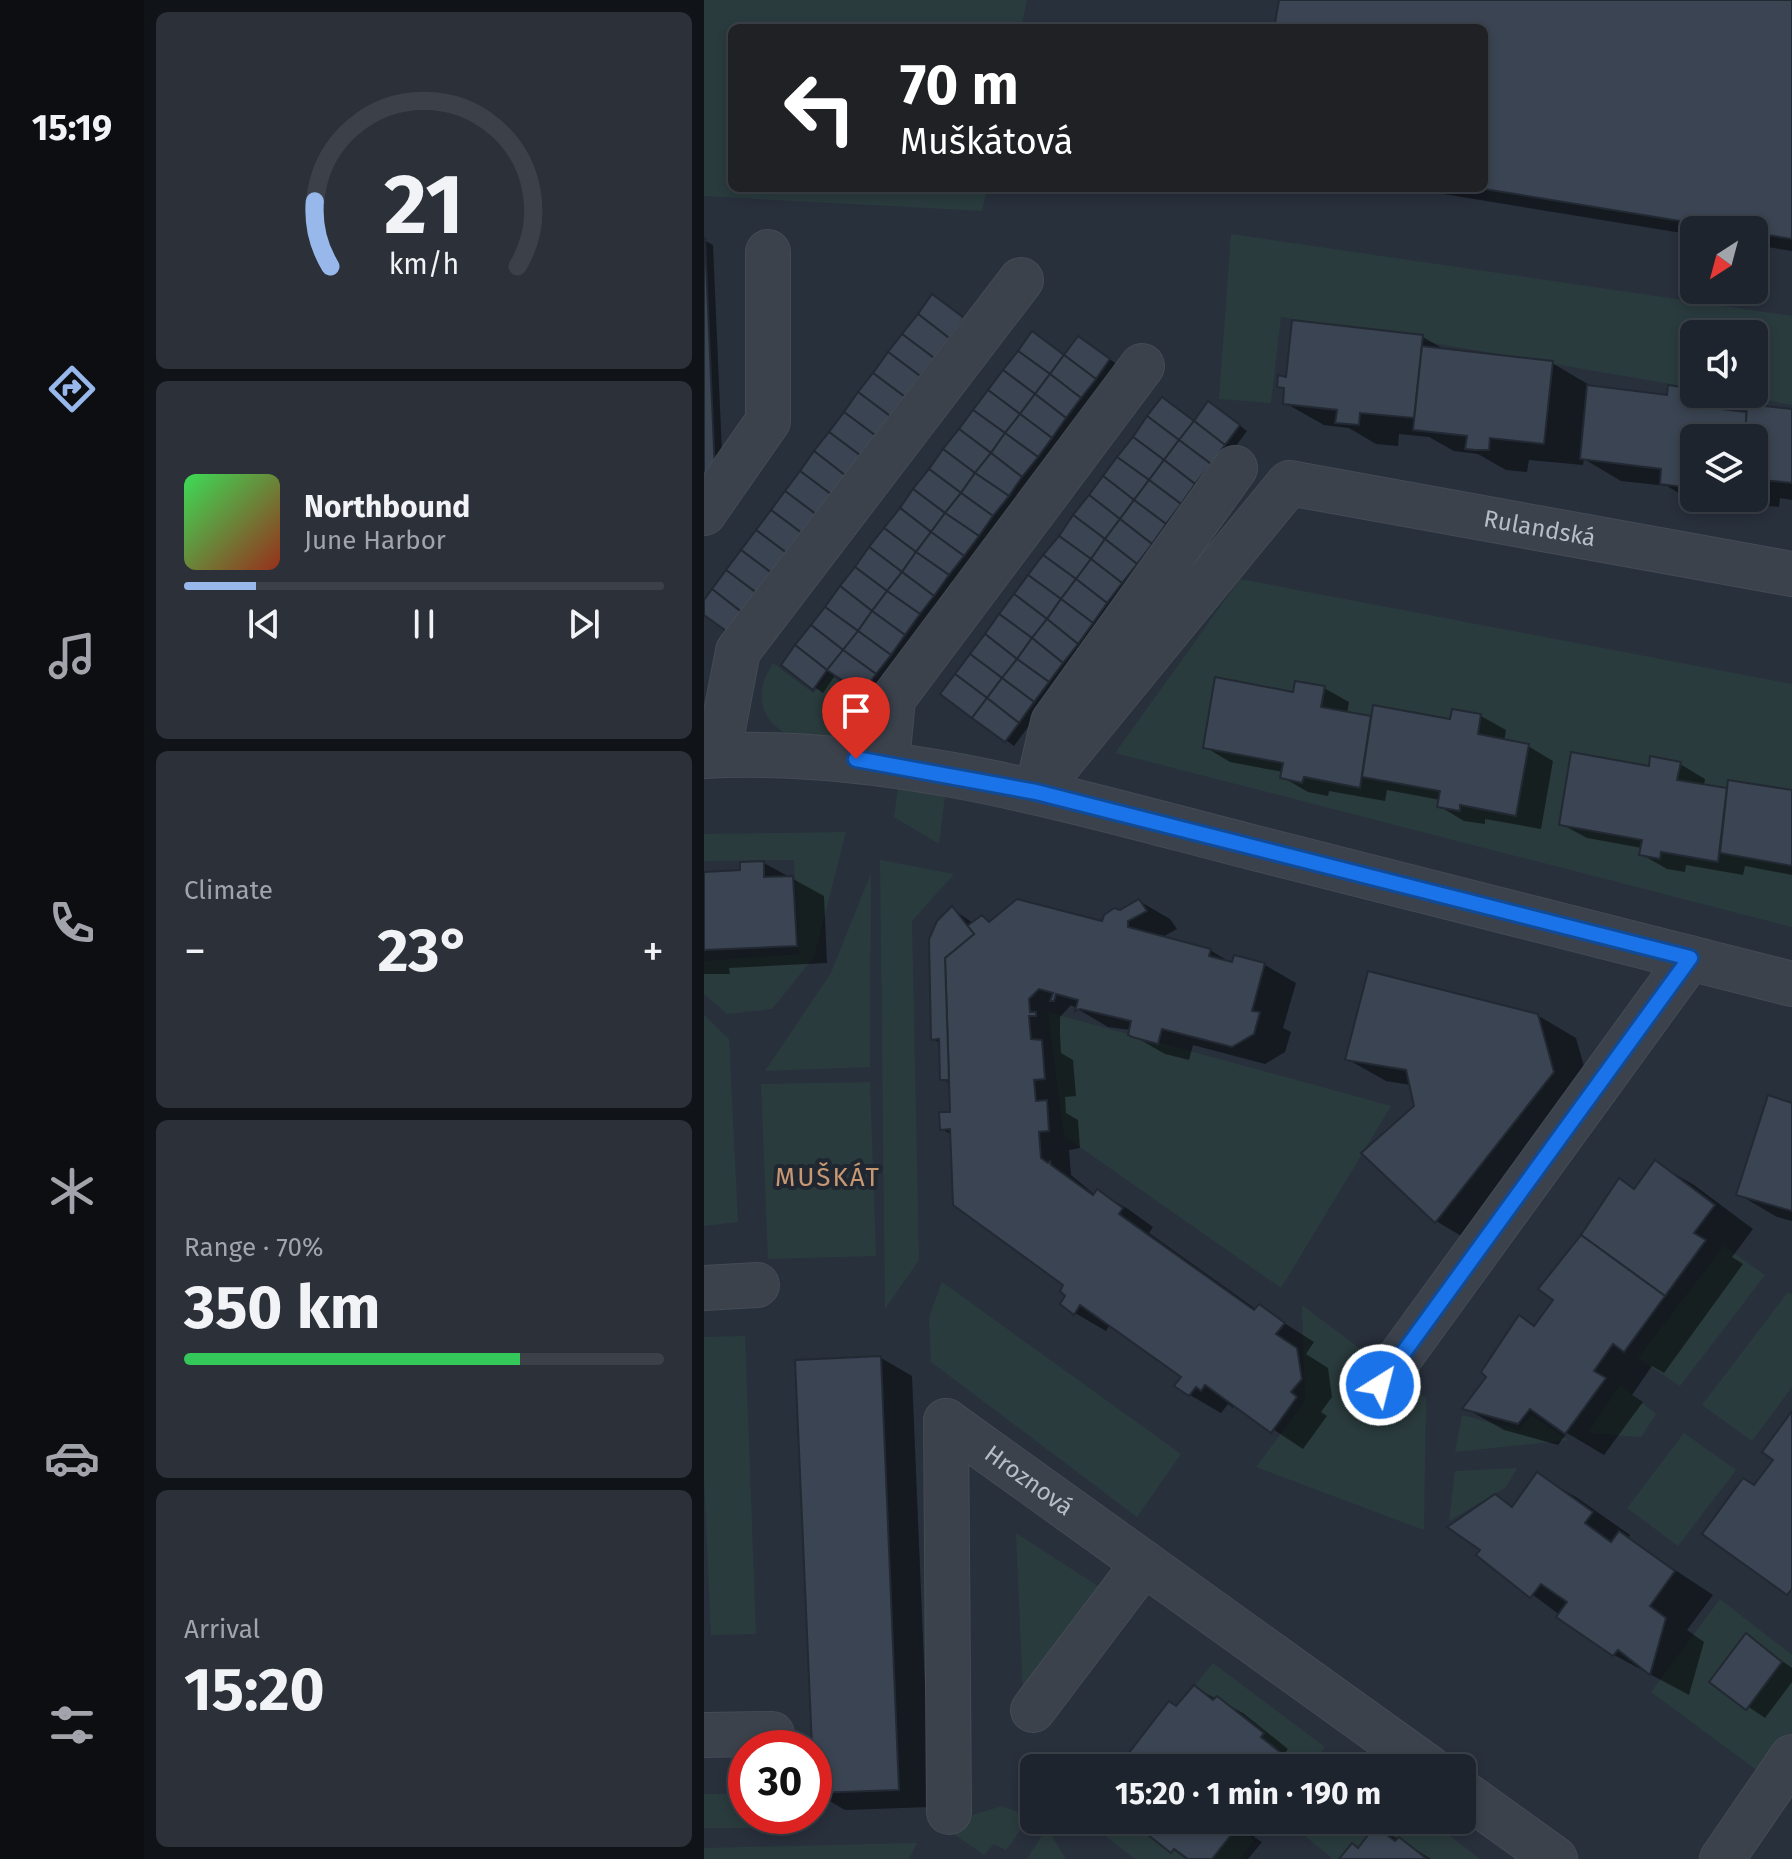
<!DOCTYPE html>
<html lang="en">
<head>
<meta charset="utf-8">
<style>
	:root { --surface:#1e242d; --page:#2b3039; --text:#f1f3f6; --muted:#a1a4aa; --line:#3c4149; --accent:#98b7eb }
	body { margin:0; font-family:"Fira Sans",sans-serif; background:var(--page); color:var(--text); height:100vh; display:flex; flex-direction:column; font-size:30px; white-space:nowrap }
	* { box-sizing:border-box; margin:0 }
	p { font-size:26px; color:var(--muted) }
	.icon { flex:none; width:44px; height:44px; fill:none; stroke:currentColor; stroke-width:2; stroke-linecap:round; stroke-linejoin:round }
	.map { position:relative; flex:1; overflow:hidden }
	.details { display:flex; flex-direction:column; gap:12px; padding:12px; background:#101419; width:560px }
	.details>* { flex:none }
	.banner { position:absolute; left:24px; top:24px; width:760px; height:168px; border-radius:12px; box-shadow:0 4px 12px #0003,0 0 0 2px var(--line); background:#202124; color:#fff; overflow:hidden }
	.needle { width:52px; rotate:216deg }
	.buttons { position:absolute; left:976px; top:216px; display:grid; gap:16px }
	.buttons a { display:grid; place-items:center; width:88px; height:88px; border-radius:12px; background:var(--surface); box-shadow:0 4px 12px #0003,0 0 0 2px var(--line); font-size:40px }
	.speed { position:absolute; left:24px; top:1730px; display:flex; gap:16px; font-size:40px; font-weight:700; text-align:center }
	.speed>* { display:grid; place-content:center; width:104px; height:104px; border-radius:50%; background:var(--surface); box-shadow:0 4px 12px #0003,0 0 0 2px var(--line); line-height:1 }
	.speed .limit { border:12px solid #d22; background:#fff; color:#111 }
	.pin { position:absolute; display:grid; place-items:center; width:68px; height:68px; color:#fff; margin:-82px -34px; border-radius:50% 50% 50% 0; rotate:-45deg; box-shadow:0 0 8px #0007 }
	.pin .icon { rotate:45deg }
	.me { position:absolute; width:88px; margin:-44px; rotate:36deg; stroke-linejoin:round; filter:drop-shadow(0 0 6px #0008) }
	.turn { display:flex; align-items:center; gap:28px; height:168px; padding:0 40px; font-size:36px }
	.turn .icon { width:104px; height:104px; stroke-width:2.5 }
	.turn b { display:block; font-size:56px; line-height:68px }
	.big { font-size:60px; font-weight:700; line-height:1.1 }
	.details .widget { flex:1; display:flex; flex-direction:column; justify-content:center; gap:12px; min-width:0; padding:0 28px; border-radius:12px; background:var(--page) }
	.details .dial { align-items:center; gap:0 }
	.dial svg { height:208px; overflow:visible; fill:none; stroke:var(--line); stroke-width:7; stroke-linecap:round; text-anchor:middle }
	.dial text { fill:var(--text); stroke:none }
	.song { display:flex; align-items:center; gap:24px }
	.cover { width:96px; height:96px; border-radius:12px; background:linear-gradient(135deg,hsl(130 70% 55%),hsl(10 70% 35%)) }
	.played { height:8px; border-radius:4px; background:linear-gradient(90deg,var(--accent) 15%,var(--line) 15%) }
	.keys { display:flex; justify-content:space-around; direction:ltr }
	.heat { display:flex; justify-content:space-between; align-items:center; font-size:44px; direction:ltr }
	.charge { height:12px; border-radius:6px; background:linear-gradient(90deg,#34c759 70%,var(--line) 0) }
	.trip { position:absolute; left:316px; top:1754px; width:456px; height:80px; border-radius:12px; background:var(--surface); box-shadow:0 4px 12px #0003,0 0 0 2px var(--line); font-weight:700; line-height:80px; text-align:center }
	main { display:flex; flex:1; min-height:0 }
	.tabs { display:flex; flex-direction:column; width:144px; justify-content:space-around; align-items:center; background:#0c0e12; color:var(--muted) }
	.tabs .icon { width:56px; height:56px }
	.tabs .current { color:var(--accent) }
	.tabs b { font-size:36px; color:var(--text) }
	.map>svg:first-child { display:block }
	.green { fill:#2a3b3d }
	.shadow { fill:#0007; fill-rule:evenodd }
	.building { fill:#3a4452; stroke:#222933; stroke-width:2 }
	.lines { fill:none; stroke-linecap:round; stroke-linejoin:round }
	.minor-casing { stroke:#444b55; stroke-width:46 }
	.minor { stroke:#3b424c; stroke-width:44 }
	.route-casing { stroke:#114b97; stroke-width:20 }
	.route { stroke:#1a73e8; stroke-width:14 }
	.labels { text-anchor:middle; dominant-baseline:central; stroke-width:8; stroke-linejoin:round; paint-order:stroke }
	.street-label { font-size:24px; fill:#b7bdc7; stroke:#202731 }
	.neighbourhood-label { font-size:26px; letter-spacing:2px; fill:#c89872; stroke:#202731 }
</style>
</head>
<body>
<main>
<nav class="tabs">
<b>15:19</b>
<svg class="icon current" aria-label="directions" viewBox="0 0 24 24"><path d="M12 3l9 9-9 9-9-9zM9 14v-3h6M13 9l2 2-2 2"/></svg>
<svg class="icon" aria-label="music" viewBox="0 0 24 24"><path d="M9 18V5l10-2v13"/><circle cx="6" cy="18" r="3"/><circle cx="16" cy="16" r="3"/></svg>
<svg class="icon" aria-label="phone" viewBox="0 0 24 24"><path d="M5 4h4l2 5-3 2q2 4 5 5l2-3 5 2v4C11 20 4 13 5 4z"/></svg>
<svg class="icon" aria-label="climate" viewBox="0 0 24 24"><path d="M12 3v18M4 7l16 10M4 17L20 7"/></svg>
<svg class="icon" aria-label="car" viewBox="0 0 24 24"><path d="M5 17H2v-5l4-1 3-4h7l3 4 3 1v5h-3M9 17h6M6 11h13"/><circle cx="7" cy="17" r="2"/><circle cx="17" cy="17" r="2"/></svg>
<svg class="icon" aria-label="filters" viewBox="0 0 24 24"><path d="M4 7h16M4 17h16"/><circle cx="9" cy="7" r="2"/><circle cx="15" cy="17" r="2"/></svg>
</nav>
<section class="details">
<div class="widget dial"><svg viewBox="0 0 100 80">
<path d="M14 69A42 42 0 1 1 86 69"/>
<path d="M14 69A42 42 0 0 1 8 44" stroke="#98b7eb"/>
<text x="50" y="56" font-size="32" font-weight="700">21</text>
<text x="50" y="72" font-size="11">km/h</text>
</svg></div>
<div class="widget">
<div class="song"><i class="cover"></i><div><b>Northbound</b><p>June Harbor</p></div></div>
<div class="played"></div>
<div class="keys"><svg class="icon" aria-label="previous" viewBox="0 0 24 24"><path d="M18 5L8 12l10 7zM5 5v14"/></svg><svg class="icon" aria-label="pause" viewBox="0 0 24 24"><path d="M8 5v14M16 5v14"/></svg><svg class="icon" aria-label="next" viewBox="0 0 24 24"><path d="M6 5l10 7-10 7zM19 5v14"/></svg></div>
</div>
<div class="widget"><p>Climate</p>
<div class="heat"><a>−</a><b class="big">23°</b><a>+</a></div>
</div>
<div class="widget"><p>Range · 70%</p><b class="big">350 km</b><div class="charge"></div></div>
<div class="widget"><p>Arrival</p><b class="big">15:20</b></div>
</section>
<div class="map">
<svg width="1088" height="1859" viewBox="0 0 1088 1859">
	<rect width="100%" height="100%" fill="#28303c"/>
	<g class="green">
		<path d="M0,0H323L317,28H28V188H283L278,211L0,196Z"/>
		<path d="M527,234L1088,316V405L1026,394H1050V334H990V388L577,317L567,403L515,399Z"/>
		<path d="M536,579L1088,684V927L411,753Z"/>
		<path d="M69,663L109,693L126,675L174,708C151,740 116,738 81,733C52,715 52,689 69,663Z"/>
		<path d="M194,788L241,796L235,844L190,817Z"/>
		<path d="M142,832L110,957L68,1009L23,1014L0,994V961L95,954L90,860L0,861V834Z"/>
		<path d="M176,860L250,874L208,921L215,1260L181,1309Z"/>
		<path d="M167,873L166,1067L61,1071L127,973Z"/>
		<path d="M344,1012L687,1106L577,1288L360,1136Z"/>
		<path d="M0,1015L25,1039L34,1222L0,1226Z"/>
		<path d="M166,1082L172,1256L64,1259L57,1084Z"/>
		<path d="M1020,1246L1061,1275L976,1386L934,1358Z"/>
		<path d="M238,1282L477,1454L433,1517L227,1362L225,1317Z"/>
		<path d="M1084,1292L1088,1295V1387L1048,1441L998,1405Z"/>
		<path d="M598,1305L722,1398L720,1530L552,1467L601,1401Z"/>
		<path d="M41,1336L52,1634L7,1635L0,1477V1337Z"/>
		<path d="M916,1385L952,1414L937,1437L884,1433Z"/>
		<path d="M758,1415L815,1430L827,1415L864,1440L751,1452Z"/>
		<path d="M980,1433L1032,1470L974,1546L923,1508Z"/>
		<path d="M813,1468L802,1487L745,1521L751,1471Z"/>
		<path d="M312,1533L400,1590L319,1695Z"/>
		<path d="M1016,1599L1088,1655V1740L1062,1777L947,1692Z"/>
		<path d="M509,1663L621,1747L605,1768H425Z"/>
		<path d="M0,1794H42V1816H56V1828H0Z"/>
		<path d="M298,1806L326,1817L302,1850L290,1844L280,1855L244,1830L259,1818Z"/>
		<path d="M381,1820H526L550,1840L536,1859H431Z"/>
		<path d="M596,1820H725L776,1859H629L590,1827Z"/>
		<path d="M343,1828L362,1859H323Z"/>
		<path d="M213,1843L205,1859H0V1848Z"/>
	</g>
	<g class="shadow">
		<path d="M577,0H1088V251L1050,245V230H990V235L703,188H780V28H572Z"/>
		<path d="M0,240L9,245L19,476L0,477Z"/>
		<path d="M589,323L719,337L743,351L848,363L887,386L965,397L990,391L1031,413L1088,411V500L1076,498L1075,507L1018,501L1017,508L997,506L963,486L917,481L880,459L879,465L825,460L823,472L802,470L774,454L750,451L725,437L695,434L694,446L672,444L645,428L620,425L581,403L582,390L575,386L583,379ZM990,438H1050V498H990Z"/>
		<path d="M383,343L414,365L167,697L132,674L119,693L79,665L362,357Z"/>
		<path d="M513,408L543,431L310,746L238,693L491,422Z"/>
		<path d="M620,688L645,702L643,714L668,719L748,721L777,716L802,730L800,742L824,746L849,761L837,829L781,819V824L760,821L735,806L736,800L683,790L681,801L625,791L624,796L604,792L578,777L579,772L526,762L501,747L591,694Z"/>
		<path d="M976,764L1001,779L1000,786L1088,792V875L1041,866L1039,875L982,865L981,872L963,869L937,854L938,848L883,838L857,824L947,768Z"/>
		<path d="M60,863L120,896L123,963L25,968L26,974H0V874L38,872Z"/>
		<path d="M435,901L466,919L473,929L457,938L506,950L529,964L531,958L561,965L592,983L579,1028L587,1032L581,1052L561,1064L489,1045L485,1060L461,1054L426,1034L427,1030L404,1027L367,1005L356,1017V1034L357,1053L369,1060L372,1096L361,1097L362,1113L374,1120L376,1148L365,1150L367,1175L391,1195L393,1191L424,1209L449,1227L445,1233L553,1310L555,1307L610,1342L602,1354L624,1368L628,1397L617,1412L623,1416L599,1449L531,1404L529,1408L524,1404L517,1413L486,1395L479,1377L406,1324L402,1331L371,1313L362,1285L248,1135L238,1129L248,1114L247,1084L238,1079V1044L229,1039L249,909L270,924L278,918L288,923H400Z"/>
		<path d="M833,1015L872,1038L888,1095L771,1244L732,1221L707,1085L682,1081L643,1059Z"/>
		<path d="M1088,1103V1221L1073,1217L1034,1194Z"/>
		<path d="M952,1163L990,1185L1049,1229L1028,1257L1039,1264L960,1373L948,1366L928,1395L939,1402L900,1455L863,1433L854,1445L800,1430L761,1408L832,1327Z"/>
		<path d="M177,1358L208,1376L226,1807L141,1810L110,1792Z"/>
		<path d="M833,1475L872,1497L926,1535L924,1539L1009,1595L983,1630L1000,1642L985,1695L910,1655L775,1555L791,1497L810,1507Z"/>
		<path d="M1043,1636L1088,1668V1682L1061,1718L1008,1682Z"/>
		<path d="M490,1687L539,1713L584,1749L581,1753L600,1768L417,1767Z"/>
		<path d="M428,1820H563L550,1837L558,1842L544,1859H482Z"/>
		<path d="M672,1828L695,1839L727,1859H637L655,1849Z"/>
	</g>
	<g class="building">
		<path d="M575,0H1088V239L1050,233V230H1031L774,188H780V28H570Z"/>
		<path d="M1,238L11,472L0,473V238Z"/>
		<path d="M228,294L260,318L245,338L214,314Z"/>
		<path d="M214,314L245,338L230,358L198,334Z"/>
		<path d="M588,320L719,335L710,418L656,413L655,425L631,423L633,410L579,404L580,388L573,387L574,375L582,377Z"/>
		<path d="M328,331L360,355L346,374L314,351Z"/>
		<path d="M198,334L230,358L216,376L184,352Z"/>
		<path d="M374,336L406,359L392,379L360,355Z"/>
		<path d="M718,346L849,361L840,444L786,438L785,450H771L761,449L763,436L709,430Z"/>
		<path d="M314,351L346,374L331,394L299,370Z"/>
		<path d="M184,352L216,376L201,397L169,373Z"/>
		<path d="M360,355L392,379L377,398L346,374Z"/>
		<path d="M299,370L331,394L316,414L284,390Z"/>
		<path d="M169,373L201,397L186,416L154,392Z"/>
		<path d="M346,374L377,398L362,418L331,394Z"/>
		<path d="M883,385L963,395L964,385L990,389V394H994L993,406L1043,412L1041,438H990V481L980,480L979,487L956,484L957,469L876,459Z"/>
		<path d="M284,390L316,414L301,433L269,410Z"/>
		<path d="M154,392L186,416L172,436L140,412Z"/>
		<path d="M331,394L362,418L348,438L316,414Z"/>
		<path d="M458,397L490,421L475,440L443,416Z"/>
		<path d="M504,401L536,425L521,445L490,421Z"/>
		<path d="M1043,404L1088,409V483L1050,479V438H1041Z"/>
		<path d="M269,410L301,433L287,453L255,429Z"/>
		<path d="M140,412L172,436L157,456L125,432Z"/>
		<path d="M316,414L348,438L334,457L301,433Z"/>
		<path d="M443,416L475,440L460,460L429,437Z"/>
		<path d="M490,421L521,445L507,464L475,440Z"/>
		<path d="M255,429L287,453L271,473L239,449Z"/>
		<path d="M125,432L157,456L142,476L110,451Z"/>
		<path d="M301,433L334,457L318,477L287,453Z"/>
		<path d="M429,437L460,460L445,480L413,457Z"/>
		<path d="M475,440L507,464L491,484L460,460Z"/>
		<path d="M239,449L271,473L257,493L225,469Z"/>
		<path d="M110,451L142,476L128,495L96,471Z"/>
		<path d="M287,453L318,477L305,496L271,473Z"/>
		<path d="M413,457L445,480L430,500L399,476Z"/>
		<path d="M460,460L491,484L477,504L445,480Z"/>
		<path d="M225,469L257,493L241,513L209,489Z"/>
		<path d="M96,471L128,495L113,515L81,491Z"/>
		<path d="M271,473L305,496L289,516L257,493Z"/>
		<path d="M399,476L430,500L416,519L385,495Z"/>
		<path d="M445,480L477,504L462,524L430,500Z"/>
		<path d="M209,489L241,513L227,532L196,508Z"/>
		<path d="M81,491L113,515L99,534L67,510Z"/>
		<path d="M257,493L289,516L275,536L241,513Z"/>
		<path d="M385,495L416,519L401,539L369,515Z"/>
		<path d="M430,500L462,524L448,544L416,519Z"/>
		<path d="M196,508L227,532L212,552L180,528Z"/>
		<path d="M67,510L99,534L84,554L52,530Z"/>
		<path d="M241,513L275,536L260,556L227,532Z"/>
		<path d="M369,515L401,539L387,559L355,536Z"/>
		<path d="M416,519L448,544L433,564L401,539Z"/>
		<path d="M180,528L212,552L198,572L165,547Z"/>
		<path d="M52,530L84,554L69,574L37,550Z"/>
		<path d="M227,532L260,556L245,575L212,552Z"/>
		<path d="M355,536L387,559L372,579L339,555Z"/>
		<path d="M401,539L433,564L418,583L387,559Z"/>
		<path d="M165,547L198,572L183,591L151,567Z"/>
		<path d="M37,550L69,574L54,594L22,570Z"/>
		<path d="M212,552L245,575L230,596L198,572Z"/>
		<path d="M339,555L372,579L357,599L324,575Z"/>
		<path d="M387,559L418,583L403,603L372,579Z"/>
		<path d="M151,567L183,591L168,611L136,586Z"/>
		<path d="M22,570L54,594L40,614L8,589Z"/>
		<path d="M198,572L230,596L216,614L183,591Z"/>
		<path d="M324,575L357,599L343,619L310,594Z"/>
		<path d="M372,579L403,603L389,623L357,599Z"/>
		<path d="M136,586L168,611L154,631L121,607Z"/>
		<path d="M8,589L40,614L25,633L0,615V600Z"/>
		<path d="M183,591L216,614L201,635L168,611Z"/>
		<path d="M310,594L343,619L328,638L295,614Z"/>
		<path d="M357,599L389,623L374,644L343,619Z"/>
		<path d="M121,607L154,631L139,650L107,625Z"/>
		<path d="M168,611L201,635L187,655L154,631Z"/>
		<path d="M295,614L328,638L313,659L281,634Z"/>
		<path d="M343,619L374,644L359,663L328,638Z"/>
		<path d="M107,625L139,650L123,670L91,645Z"/>
		<path d="M154,631L187,655L172,674L139,650Z"/>
		<path d="M281,634L313,659L298,678L266,654Z"/>
		<path d="M328,638L359,663L345,682L313,659Z"/>
		<path d="M91,645L123,670L109,690L77,665Z"/>
		<path d="M139,650L172,674L158,694L123,670Z"/>
		<path d="M266,654L298,678L283,698L251,674Z"/>
		<path d="M313,659L345,682L330,702L298,678Z"/>
		<path d="M251,674L283,698L268,718L236,694Z"/>
		<path d="M511,677L589,692L591,681L621,686L617,707L667,716L656,788L600,777L598,783L576,778L579,763L499,748Z"/>
		<path d="M298,678L330,702L315,723L283,698Z"/>
		<path d="M283,698L315,723L301,742L268,718Z"/>
		<path d="M669,705L746,719L748,709L777,714L774,734L825,744L812,816L756,805V811L733,807L736,791L658,777Z"/>
		<path d="M867,752L945,766L946,756L977,762L973,780L1023,788L1014,862L957,852L956,859L935,855L938,840L855,825Z"/>
		<path d="M1024,780L1088,790V866L1016,853Z"/>
		<path d="M60,861V877L89,876L93,946L0,950V872L36,870V862Z"/>
		<path d="M313,899L398,921L400,915L410,908L416,910L435,899L443,911L424,921V927L507,949L505,956L528,962L530,955L561,963L548,1011L556,1012L550,1034L528,1047L458,1029L454,1044L428,1037L424,1035L427,1021L376,1009L371,1011L374,1000L352,994L350,1001H346L349,993L335,989L325,999L326,1012H332V1016H325L327,1039L338,1040L341,1079L330,1080L332,1101L343,1100L345,1131L335,1132L337,1158L344,1163L346,1161L347,1165L389,1195L393,1189L419,1208L415,1214L550,1310L555,1304L581,1323L572,1334L593,1348L598,1379L587,1392L593,1397L567,1433L501,1385L497,1391L492,1387L485,1396L470,1386L477,1377L376,1305L370,1315L356,1304L361,1296L356,1291L359,1285L249,1205L246,1129L236,1130L235,1112H246L241,958L270,934L263,926L278,915L285,922Z"/>
		<path d="M248,906L270,934L241,958L245,1080H236L235,1039L227,1040L225,939L233,921Z"/>
		<path d="M664,971L834,1014L850,1072L731,1223L657,1153L710,1106L702,1070L641,1060Z"/>
		<path d="M1064,1095L1088,1103V1211L1032,1195Z"/>
		<path d="M951,1160L1011,1205L990,1233L1002,1240L961,1296L877,1235L915,1178L930,1189Z"/>
		<path d="M877,1235L961,1296L920,1352L909,1344L890,1371L902,1378L861,1434L826,1409L814,1424L758,1409L782,1377L777,1372L815,1315L830,1326L849,1300L834,1289Z"/>
		<path d="M177,1356L195,1790L110,1793L91,1360Z"/>
		<path d="M1088,1411V1589L1083,1595L998,1534L1039,1478L1050,1485L1069,1460L1058,1452Z"/>
		<path d="M833,1472L889,1512L881,1523L907,1542L915,1531L971,1571L946,1606L962,1618L946,1675L914,1650L909,1656L852,1617L863,1602L837,1584L826,1598L772,1555L776,1550L743,1527L791,1494L808,1507Z"/>
		<path d="M1042,1633L1078,1662L1042,1710L1005,1682Z"/>
		<path d="M490,1685L509,1700L513,1696L560,1733L557,1737L586,1760L580,1768L414,1767L465,1701L472,1706Z"/>
		<path d="M425,1820H526L534,1826L508,1859H484L470,1849L467,1853Z"/>
		<path d="M671,1826L691,1841L695,1837L723,1859H635L648,1843L654,1848Z"/>
	</g>
	<g class="lines">
		<g class="minor-casing">
			<g id="minor">
				<path d="M0,513L64,421V252"/>
				<path d="M14,755L34,651L317,280"/>
				<path d="M0,756C188,746 368,801 547,847C727,893 908,938 1088,984"/>
				<path d="M183,762L189,699L438,366"/>
				<path d="M335,782L349,722L531,468"/>
				<path id="s1" d="M332,792L585,483L1088,574"/>
				<path d="M0,1288L53,1285"/>
				<path d="M676,1385L986,958"/>
				<path id="s2" d="M242,1421L725,1768"/>
				<path d="M242,1421L245,1812"/>
				<path d="M329,1710L440,1563"/>
				<path d="M0,1735L68,1734"/>
				<path d="M758,1792L851,1859"/>
				<path d="M1018,1859L1088,1757"/>
			</g>
		</g>
		<use href="#minor" class="minor"/>
	</g>
	<g class="lines">
		<g class="route-casing">
			<path id="route" d="M152,759L332,792L986,958L676,1385"/>
		</g>
		<use href="#route" class="route"/>
	</g>
	<g class="labels">
		<g class="street-label">
			<text stroke="none"><textPath href="#s1" startOffset="654">Rulandská</textPath></text>
			<text stroke="none"><textPath href="#s2" startOffset="102">Hroznová</textPath></text>
		</g>
		<g class="neighbourhood-label">
			<text x="124" y="1177">MUŠKÁT</text>
		</g>
	</g>
</svg>
<div class="buttons">
<a><svg class="needle" viewBox="-14 -14 28 28"><path d="M0-13l5 13h-10z" fill="#e53935"/><path d="M0 13l5-13h-10z" fill="#a1a4aa"/></svg></a>
<a><svg class="icon" aria-label="sound" viewBox="0 0 24 24"><path d="M4 9h4l5-4v14l-5-4H4zM17 9q2 3 0 6"/></svg></a>
<a><svg class="icon" aria-label="layers" viewBox="0 0 24 24"><path d="M12 4l9 5-9 5-9-5zM3 14l9 5 9-5"/></svg></a>
</div>
<div class="speed"><div class="limit">30</div></div>
<div class="pin" style="left:152px;top:759px;background:#d93025"><svg class="icon" aria-label="arrive" viewBox="0 0 24 24"><path d="M6 21V4h12l-3 4 3 4H6"/></svg></div>
<svg class="me" style="left:676px;top:1385px" viewBox="-20 -20 40 40"><circle r="17" fill="#1a73e8" stroke="#fff" stroke-width="3"/><path d="M0-11L8 9 0 5-8 9z" fill="#fff"/></svg>
<div class="trip">15:20 · 1 min · 190 m</div>
<div class="banner">
<div class="turn"><svg class="icon" aria-label="left" viewBox="0 0 24 24"><path d="M17 20v-9H6M10 6l-5 5 5 5"/></svg><div><b>70 m</b>Muškátová</div></div>
</div>
</div>
</main>
</body>
</html>
